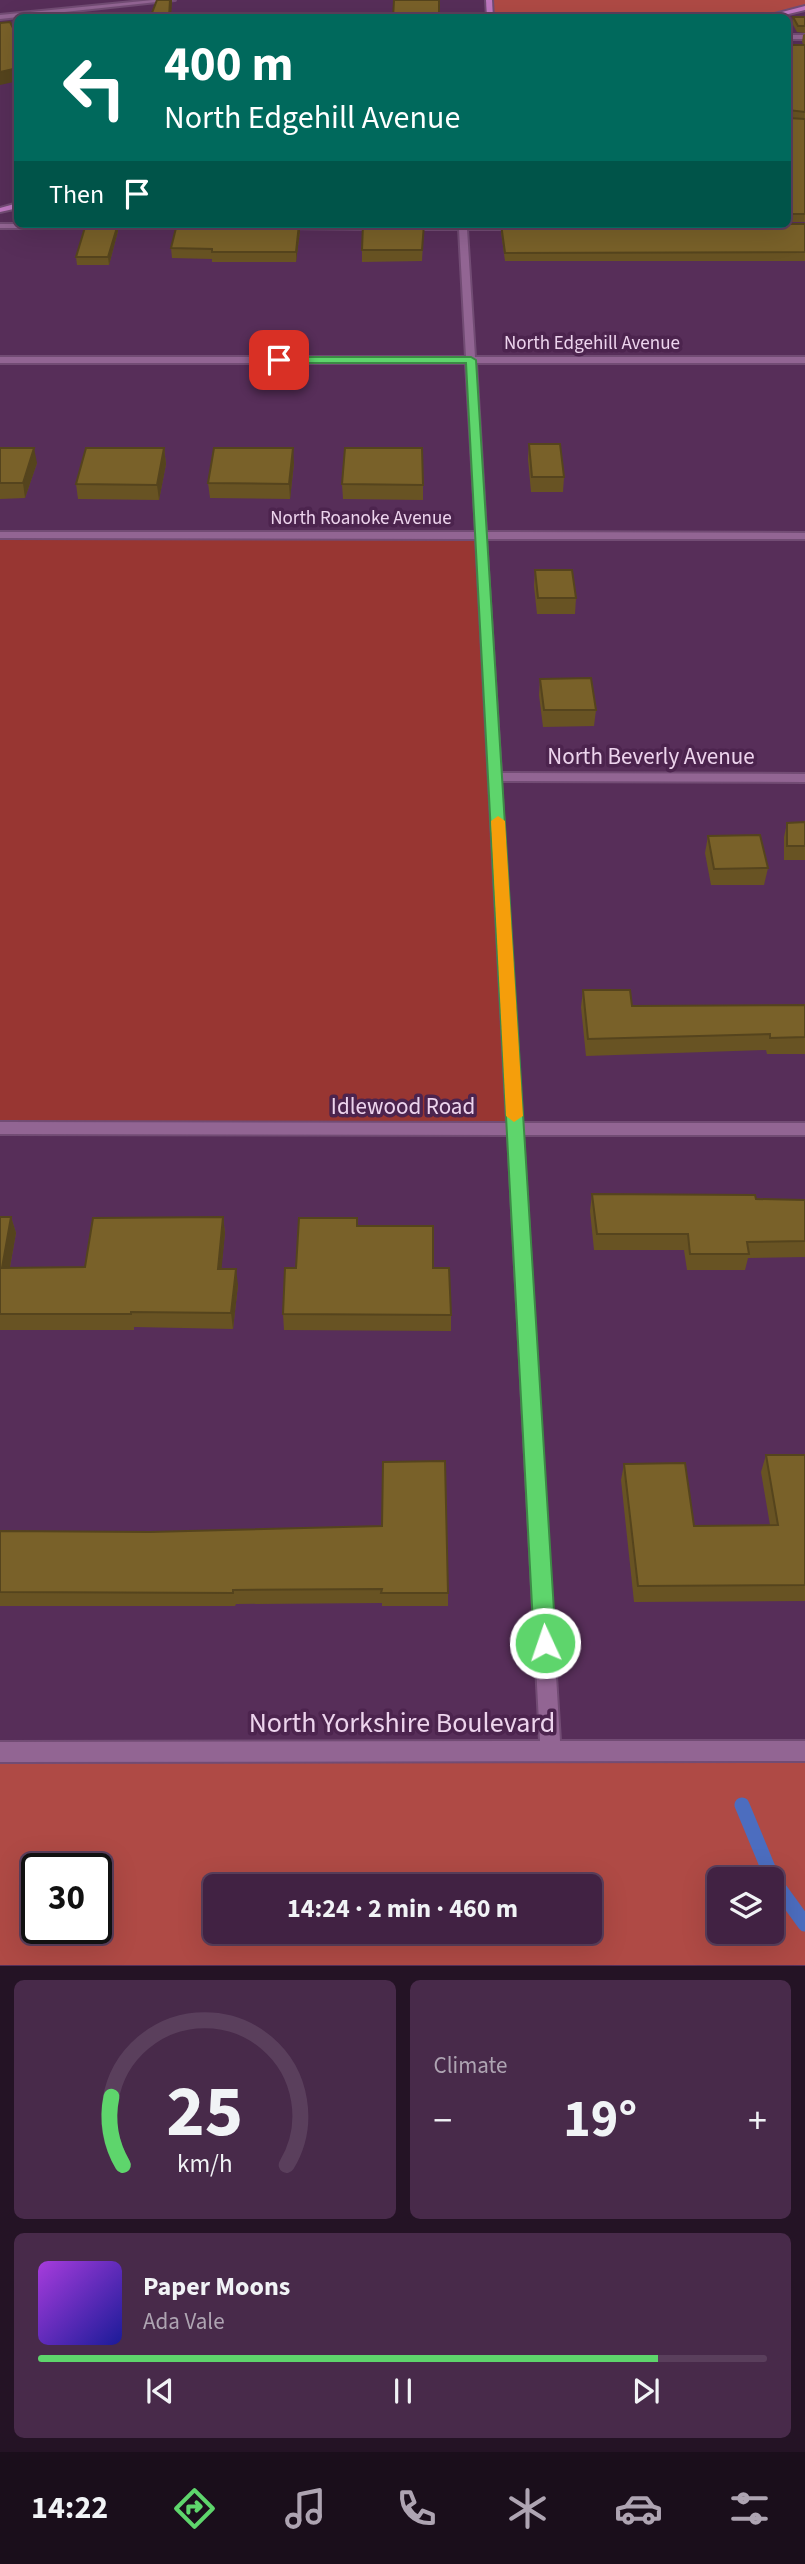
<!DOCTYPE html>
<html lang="en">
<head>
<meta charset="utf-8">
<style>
	:root { --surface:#412243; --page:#482a4a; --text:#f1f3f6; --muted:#aea4b2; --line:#5a3f5c; --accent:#5ed56c }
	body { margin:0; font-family:"Source Sans 3",sans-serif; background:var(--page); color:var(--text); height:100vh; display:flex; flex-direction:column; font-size:26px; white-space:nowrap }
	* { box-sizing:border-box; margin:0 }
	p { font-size:23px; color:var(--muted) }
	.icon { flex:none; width:38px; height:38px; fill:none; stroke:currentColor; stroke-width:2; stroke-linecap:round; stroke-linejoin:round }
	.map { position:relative; height:1966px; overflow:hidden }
	.side { display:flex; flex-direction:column; gap:14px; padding:14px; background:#241325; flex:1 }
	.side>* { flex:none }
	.banner { position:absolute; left:14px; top:14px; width:777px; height:214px; border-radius:10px; box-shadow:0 7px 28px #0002,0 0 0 2px var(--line); background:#00695c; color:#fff; overflow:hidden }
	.buttons { position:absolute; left:707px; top:1867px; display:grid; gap:14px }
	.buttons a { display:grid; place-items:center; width:77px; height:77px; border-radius:10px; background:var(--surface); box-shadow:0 7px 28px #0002,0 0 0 2px var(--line); font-size:35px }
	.speed { position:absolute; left:21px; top:1853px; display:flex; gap:14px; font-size:35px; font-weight:700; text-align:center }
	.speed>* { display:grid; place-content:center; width:91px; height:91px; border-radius:50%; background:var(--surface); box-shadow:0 7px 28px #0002,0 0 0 2px var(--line); line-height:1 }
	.speed .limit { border:4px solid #111; border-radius:10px; background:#fff; color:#111 }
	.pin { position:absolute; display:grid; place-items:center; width:60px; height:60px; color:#fff; margin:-30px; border-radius:14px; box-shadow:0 4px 10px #0006 }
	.me { position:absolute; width:77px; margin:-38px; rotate:357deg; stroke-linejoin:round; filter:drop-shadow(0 0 5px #0008) }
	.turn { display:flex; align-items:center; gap:24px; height:147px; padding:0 35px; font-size:32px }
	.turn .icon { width:91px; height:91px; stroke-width:2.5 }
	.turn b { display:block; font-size:49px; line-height:60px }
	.then { display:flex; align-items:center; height:66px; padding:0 35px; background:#0003; gap:14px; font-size:26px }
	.big { font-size:52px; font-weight:700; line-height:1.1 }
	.side .tile { flex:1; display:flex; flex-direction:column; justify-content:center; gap:10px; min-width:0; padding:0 24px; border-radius:10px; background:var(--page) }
	.side .dial { align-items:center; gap:0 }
	.dial svg { height:182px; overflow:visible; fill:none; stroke:var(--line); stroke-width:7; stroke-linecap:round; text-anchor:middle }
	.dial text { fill:var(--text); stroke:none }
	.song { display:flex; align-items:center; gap:21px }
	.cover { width:84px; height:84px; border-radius:10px; background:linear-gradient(135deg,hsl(280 70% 55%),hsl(240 70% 35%)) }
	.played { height:7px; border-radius:4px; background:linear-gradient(90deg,var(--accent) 85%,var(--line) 85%) }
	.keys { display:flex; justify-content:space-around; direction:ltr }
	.heat { display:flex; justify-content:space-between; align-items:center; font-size:38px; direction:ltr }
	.side .tiles { flex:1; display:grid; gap:14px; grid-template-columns:1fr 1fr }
	.tile:last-child { grid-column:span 2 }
	.trip { position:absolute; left:203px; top:1874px; width:399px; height:70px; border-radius:10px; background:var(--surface); box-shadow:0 7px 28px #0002,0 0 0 2px var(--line); font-weight:700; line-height:70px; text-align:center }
	.tabs { display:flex; height:112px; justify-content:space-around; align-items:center; background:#1a0e1b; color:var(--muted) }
	.tabs .icon { width:49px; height:49px }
	.tabs .selected { color:var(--accent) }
	.tabs b { font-size:32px; color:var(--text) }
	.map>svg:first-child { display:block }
	.green { fill:#983632 }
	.forest { fill:#af4a45; fill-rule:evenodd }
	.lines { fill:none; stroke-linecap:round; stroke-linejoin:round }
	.stream { stroke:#4c6dbf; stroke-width:15 }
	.street-casing { stroke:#724c74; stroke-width:4 }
	.secondary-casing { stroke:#724c74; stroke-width:4 }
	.street { fill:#926593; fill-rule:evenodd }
	.secondary { fill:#bf78c1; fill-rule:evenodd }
	.wall { fill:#685323 }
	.shaded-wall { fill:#55441d }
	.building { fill:#796129; stroke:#55441d; stroke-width:2 }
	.route { fill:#5ed56c; stroke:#3d8a46; stroke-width:2 }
	.slow { fill:#f59e0b }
	.labels { text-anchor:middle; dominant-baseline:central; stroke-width:7; stroke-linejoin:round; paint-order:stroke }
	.far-street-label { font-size:19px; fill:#edd4ed; stroke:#4c244e }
	.street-label { font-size:23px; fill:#edd4ed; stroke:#4c244e }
	.near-street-label { font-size:28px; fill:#edd4ed; stroke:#4c244e }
</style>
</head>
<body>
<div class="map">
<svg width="805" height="1966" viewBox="0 0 805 1966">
	<rect width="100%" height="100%" fill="#572e59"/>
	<path class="green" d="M0,535L481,536L515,1129L0,1128Z"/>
	<g class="forest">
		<path d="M489,0H805V8L762,18H490Z"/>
		<path d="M805,1751V1965H0V1752ZM37,1869H96V1928H37ZM719,1880H772V1932H719ZM215,1886H590V1932H215Z"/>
	</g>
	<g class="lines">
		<path class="stream" d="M742,1805L773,1880L805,1924"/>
		<g class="street-casing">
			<g id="street">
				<path d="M153,0H175L0,19V15Z"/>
				<rect x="788" y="35" width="17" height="4"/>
				<path d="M0,224H197L199,226L195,228H0Z"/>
				<path d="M278,224L380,225L384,227L380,229L281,228H278Z"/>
				<path d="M467,224L520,225L524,227L520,229H467L475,357H805V363H476L486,532L805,533V539H486L501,773L805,774V782L501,781L522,1123H805V1135H523L560,1741H805V1761L0,1762V1742L540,1741L508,1135L0,1134V1122L507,1123L476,539L0,538V532H476L466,363H0V357H466L459,229H407L403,227L407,225Z"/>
			</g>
		</g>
		<g class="secondary-casing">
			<g id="secondary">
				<path d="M486,0H492L493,18H487Z"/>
				<path d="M805,6V10L772,18H759Z"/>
				<path d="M18,203V208L0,212V208Z"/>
			</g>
		</g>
		<use href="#street" class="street"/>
		<use href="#secondary" class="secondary"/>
	</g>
	<g class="wall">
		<path d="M793,17H805V33L797,32L792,23Z"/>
		<path d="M805,34V222H788V45H804L802,42L803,35Z"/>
		<path d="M424,224L422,261L362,262V250Z"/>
		<path d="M501,224H805V261H505L501,232Z"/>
		<path d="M118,231L109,265H77L76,257Z"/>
		<path d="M300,231L296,262H212V259L172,258L171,248Z"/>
		<path d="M529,444L564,477L563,492H531L528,459Z"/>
		<path d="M0,448L37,463L25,498L0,499Z"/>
		<path d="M164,448L166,464L159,500L78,499L76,484Z"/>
		<path d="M294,463L290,499L210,498L208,483Z"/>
		<path d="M342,484L423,485V500L343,499Z"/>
		<path d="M535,570L576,598L575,614H537L534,586Z"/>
		<path d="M540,679L596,710L594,726L543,727L539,695Z"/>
		<path d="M805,822V860H784V837L787,823Z"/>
		<path d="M708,836L768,868L764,885H711L705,853Z"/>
		<path d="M583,990L632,1006L805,1005V1054H767L766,1050L586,1056L581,1007Z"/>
		<path d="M592,1194L805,1200V1257L748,1258L745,1270H687L684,1250H594L590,1211Z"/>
		<path d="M0,1217H11L16,1233L10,1267H85L223,1217L225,1233L221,1269L238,1285L233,1329L134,1327V1330H0Z"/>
		<path d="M358,1226L433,1268L451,1315V1331L284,1330L283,1314L296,1268Z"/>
		<path d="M766,1455H805V1601L634,1602L621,1480L624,1464L694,1526L770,1525L761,1472Z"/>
		<path d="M0,1531L150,1532L448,1593V1606H382V1603L236,1604L235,1606H0Z"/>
	</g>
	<g class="shaded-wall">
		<path d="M170,0H172V3L171,18H169Z"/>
		<path d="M18,68V81L0,85V72Z"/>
		<path d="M118,224V231L109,265L108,257Z"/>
		<path d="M299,224L300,231L296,262V252Z"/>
		<path d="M34,448L37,463L25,498L23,483Z"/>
		<path d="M164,448L166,464L159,500L157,485Z"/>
		<path d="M293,448L294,463L290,499L289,484Z"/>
		<path d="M11,1217L16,1233L7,1283L2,1268Z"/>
		<path d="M223,1217L225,1233L220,1285L218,1269Z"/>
		<path d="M236,1269L238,1285L233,1329L231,1313Z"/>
	</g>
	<g class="building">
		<path d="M157,0H170L169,18H150Z"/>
		<path d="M394,0H439V18H393Z"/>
		<path d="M793,17H805V26H798Z"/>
		<path d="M10,22L18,38V68L0,72V23Z"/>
		<path d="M788,45H805V112L789,110L788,117Z"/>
		<path d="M788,118L805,119V214H788Z"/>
		<path d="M86,224H118L108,257H76Z"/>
		<path d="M177,224H299L296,252H212V249L171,248Z"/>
		<path d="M363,224H424L422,250H362Z"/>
		<path d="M501,224H805V252L505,253Z"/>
		<path d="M529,444H560L564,477H532Z"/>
		<path d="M0,448H34L23,483H0Z"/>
		<path d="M86,448H164L157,485L76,484Z"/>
		<path d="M214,448H293L289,484L208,483Z"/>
		<path d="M345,448H422L423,485L342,484Z"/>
		<path d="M535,570H572L576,598H538Z"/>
		<path d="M591,678L596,710H544L540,679Z"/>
		<path d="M805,822V846H787V823Z"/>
		<path d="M760,835L768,868L714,869L708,836Z"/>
		<path d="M583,990H630L632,1006L805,1005V1037L770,1038V1034L588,1039Z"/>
		<path d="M592,1194L755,1195L756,1199L805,1200V1241L747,1242L749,1254H690L688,1234H597Z"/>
		<path d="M0,1217H11L2,1268L85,1267L93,1218L223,1217L218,1269H236L231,1313L131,1312V1314H0Z"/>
		<path d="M299,1218H357V1226H433V1268H449L451,1315L283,1314L285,1268H296Z"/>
		<path d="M766,1455H805V1585L638,1586L624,1464L685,1463L694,1526L778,1525Z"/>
		<path d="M445,1461L448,1593H381L382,1589L233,1590V1593L0,1592V1531L150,1532L382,1526L383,1462Z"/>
	</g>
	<path class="route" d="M471,357L476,360L556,1643L553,1651L545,1654L537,1651L534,1643L466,363H279L274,360L279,357Z"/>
	<path class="slow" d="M498,816L505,821L523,1116L514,1122L506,1116L491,821Z"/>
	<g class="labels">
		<g class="far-street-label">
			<text x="592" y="343">North Edgehill Avenue</text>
			<text x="361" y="518">North Roanoke Avenue</text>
		</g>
		<g class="street-label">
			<text x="651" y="756">North Beverly Avenue</text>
			<text x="403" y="1106">Idlewood Road</text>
		</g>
		<g class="near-street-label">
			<text x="402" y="1723">North Yorkshire Boulevard</text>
		</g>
	</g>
</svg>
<div class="buttons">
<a><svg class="icon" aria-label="layers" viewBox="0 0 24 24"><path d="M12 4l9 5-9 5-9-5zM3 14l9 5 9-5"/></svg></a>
</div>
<div class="speed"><div class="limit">30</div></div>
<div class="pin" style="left:279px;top:360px;background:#d93025"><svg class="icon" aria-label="arrive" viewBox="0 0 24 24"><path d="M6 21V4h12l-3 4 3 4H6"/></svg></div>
<svg class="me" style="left:545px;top:1643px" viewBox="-20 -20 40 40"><circle r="17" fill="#5ed56c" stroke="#fff" stroke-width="3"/><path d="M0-11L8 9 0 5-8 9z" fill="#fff"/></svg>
<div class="trip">14:24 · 2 min · 460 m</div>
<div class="banner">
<div class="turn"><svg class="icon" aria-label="left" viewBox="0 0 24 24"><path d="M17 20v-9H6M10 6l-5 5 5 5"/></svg><div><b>400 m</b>North Edgehill Avenue</div></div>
<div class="then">Then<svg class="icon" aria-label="arrive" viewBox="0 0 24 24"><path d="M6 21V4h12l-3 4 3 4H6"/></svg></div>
</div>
</div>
<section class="side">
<div class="tiles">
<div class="tile dial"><svg viewBox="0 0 100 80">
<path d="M14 69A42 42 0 1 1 86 69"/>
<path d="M14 69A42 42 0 0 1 9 39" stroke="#5ed56c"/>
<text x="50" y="56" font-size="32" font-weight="700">25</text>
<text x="50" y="72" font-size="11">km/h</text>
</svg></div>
<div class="tile"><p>Climate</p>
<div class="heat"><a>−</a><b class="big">19°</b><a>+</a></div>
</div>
<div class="tile">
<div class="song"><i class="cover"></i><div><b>Paper Moons</b><p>Ada Vale</p></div></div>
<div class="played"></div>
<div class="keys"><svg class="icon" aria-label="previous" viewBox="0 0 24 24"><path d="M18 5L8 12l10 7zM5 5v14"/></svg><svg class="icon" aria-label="pause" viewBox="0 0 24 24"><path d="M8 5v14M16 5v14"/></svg><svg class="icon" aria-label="next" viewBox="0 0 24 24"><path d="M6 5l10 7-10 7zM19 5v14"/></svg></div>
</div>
</div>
</section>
<nav class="tabs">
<b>14:22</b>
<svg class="icon selected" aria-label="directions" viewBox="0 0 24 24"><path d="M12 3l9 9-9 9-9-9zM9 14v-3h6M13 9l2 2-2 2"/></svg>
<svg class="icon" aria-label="music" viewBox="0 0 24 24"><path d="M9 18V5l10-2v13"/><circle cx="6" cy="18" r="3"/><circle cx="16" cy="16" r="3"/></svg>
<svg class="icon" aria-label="phone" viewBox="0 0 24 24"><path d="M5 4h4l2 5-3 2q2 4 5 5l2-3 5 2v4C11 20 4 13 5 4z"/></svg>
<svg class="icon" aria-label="climate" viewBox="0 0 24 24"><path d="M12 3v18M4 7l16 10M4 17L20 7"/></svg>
<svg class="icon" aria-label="car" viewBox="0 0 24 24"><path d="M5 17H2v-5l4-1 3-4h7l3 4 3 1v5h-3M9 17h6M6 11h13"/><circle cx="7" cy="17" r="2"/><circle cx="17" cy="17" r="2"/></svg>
<svg class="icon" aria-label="filters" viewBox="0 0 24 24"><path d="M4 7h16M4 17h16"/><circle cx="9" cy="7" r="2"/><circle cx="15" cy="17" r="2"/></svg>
</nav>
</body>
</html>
